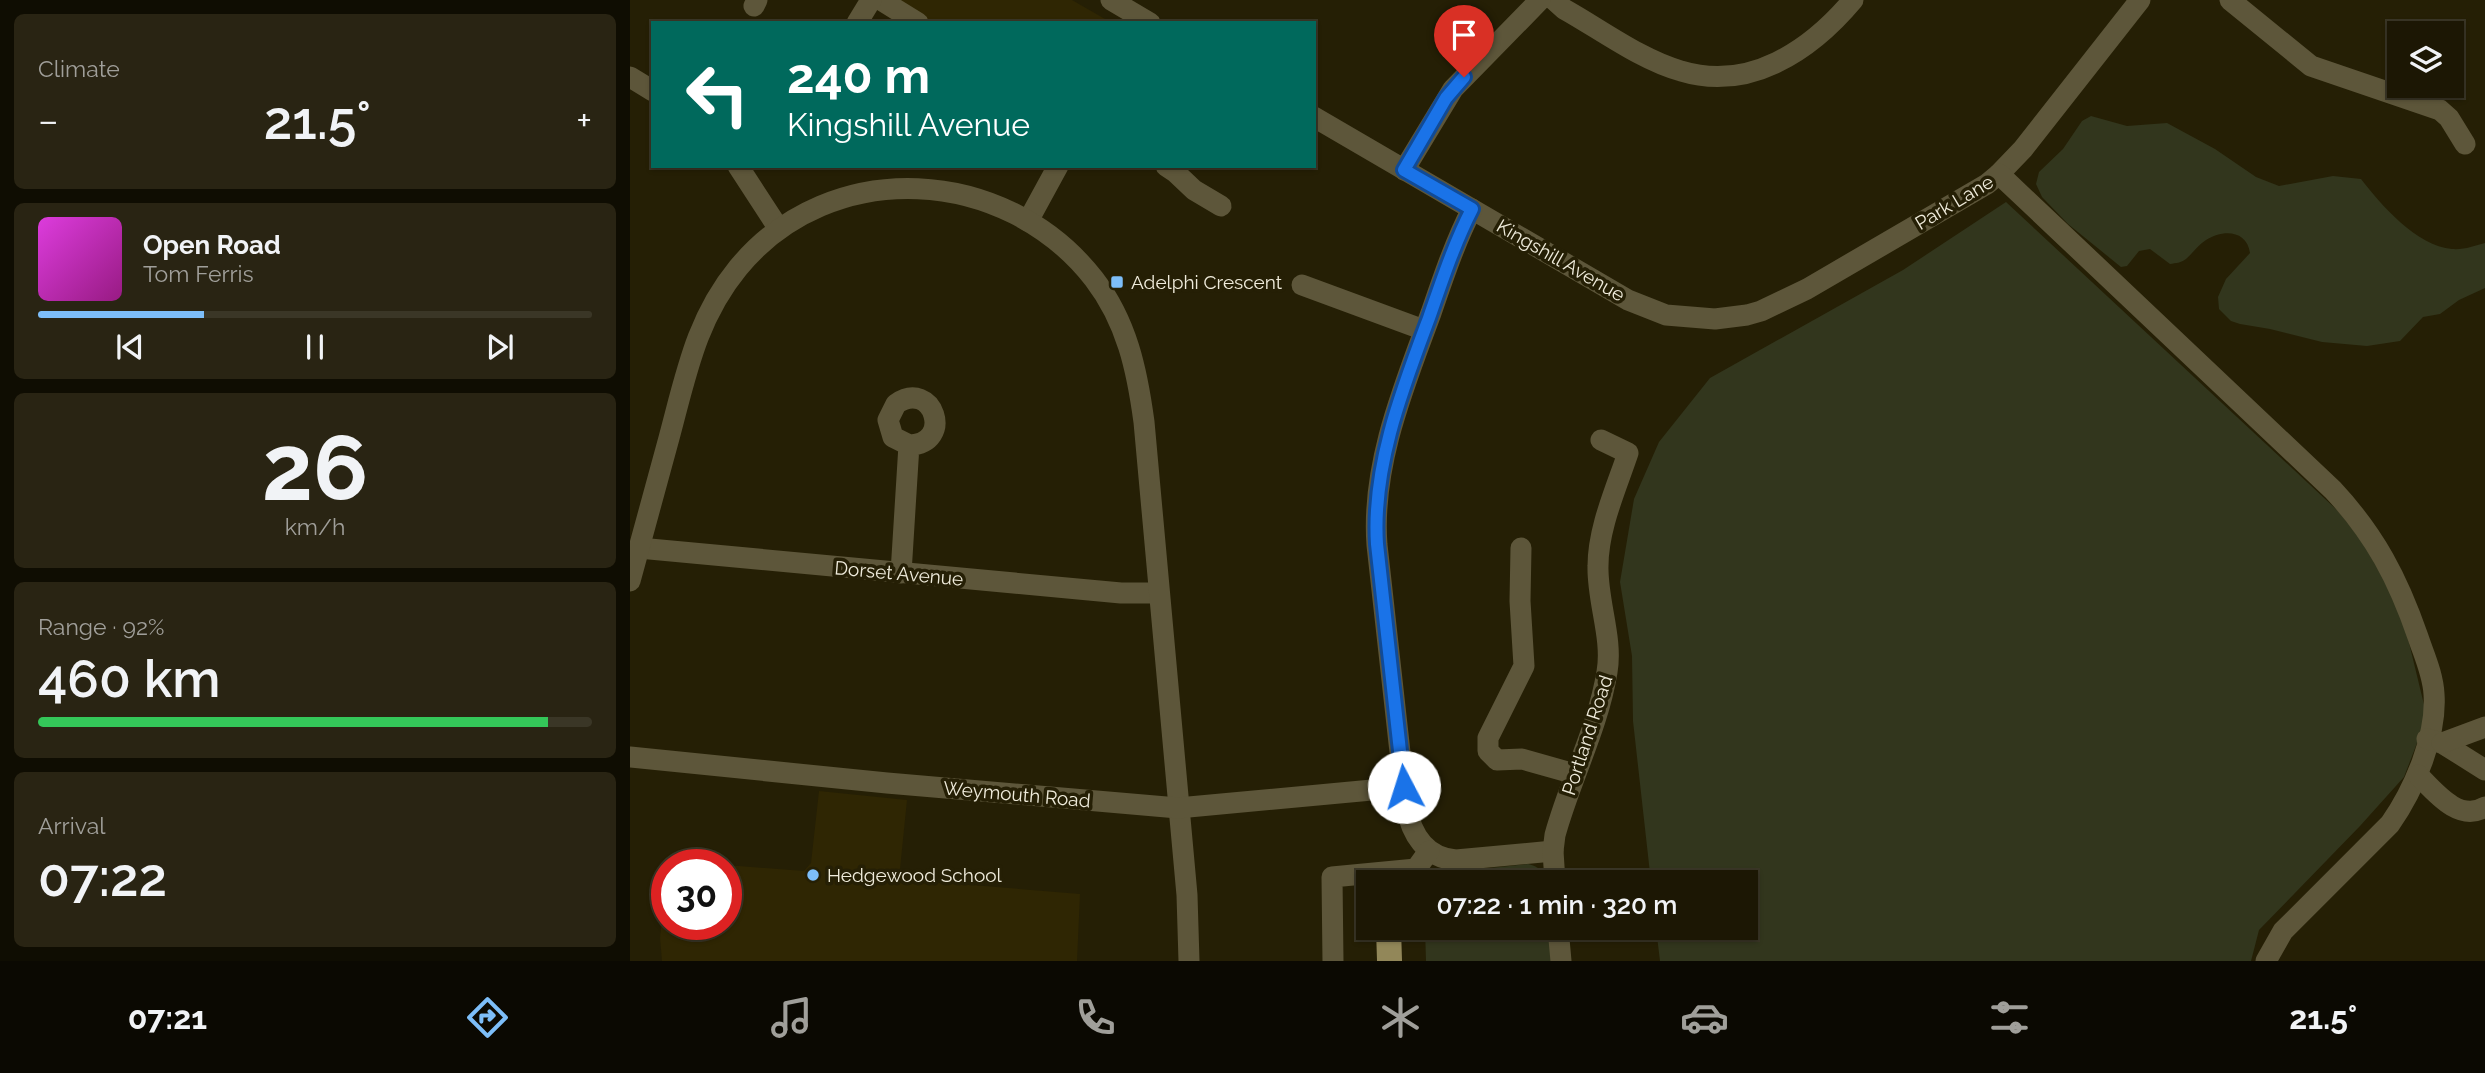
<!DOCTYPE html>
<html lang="en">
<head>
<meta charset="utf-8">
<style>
	:root { --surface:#1c1704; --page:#292413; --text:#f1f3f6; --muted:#a09f9a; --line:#3a3626; --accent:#7dbef9 }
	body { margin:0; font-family:Raleway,sans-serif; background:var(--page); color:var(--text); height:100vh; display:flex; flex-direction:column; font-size:26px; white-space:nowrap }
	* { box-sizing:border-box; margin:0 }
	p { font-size:23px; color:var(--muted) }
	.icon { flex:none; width:38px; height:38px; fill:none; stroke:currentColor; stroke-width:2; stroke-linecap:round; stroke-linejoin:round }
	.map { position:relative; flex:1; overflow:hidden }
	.sheet { display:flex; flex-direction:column; gap:14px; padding:14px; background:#0f0d02; width:630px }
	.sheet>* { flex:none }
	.banner { position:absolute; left:21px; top:21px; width:665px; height:147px; border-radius:0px; box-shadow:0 2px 5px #0004,0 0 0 2px var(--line); background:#00695c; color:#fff; overflow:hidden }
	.tools { position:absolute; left:1757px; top:21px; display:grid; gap:14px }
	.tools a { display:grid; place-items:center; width:77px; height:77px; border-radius:0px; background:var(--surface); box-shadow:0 2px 5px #0004,0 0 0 2px var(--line); font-size:35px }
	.speed { position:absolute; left:21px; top:849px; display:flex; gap:14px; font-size:35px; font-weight:700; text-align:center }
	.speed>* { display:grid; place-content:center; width:91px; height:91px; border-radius:50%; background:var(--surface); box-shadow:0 2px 5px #0004,0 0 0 2px var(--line); line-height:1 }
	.speed .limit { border:10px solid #d22; background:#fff; color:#111 }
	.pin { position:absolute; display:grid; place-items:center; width:60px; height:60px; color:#fff; margin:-72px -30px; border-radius:50% 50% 50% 0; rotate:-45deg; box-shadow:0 0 7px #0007 }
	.pin .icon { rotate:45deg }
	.me { position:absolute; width:77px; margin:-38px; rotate:355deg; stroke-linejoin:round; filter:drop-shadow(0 0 5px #0008) }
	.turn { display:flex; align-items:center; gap:24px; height:147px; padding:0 21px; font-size:32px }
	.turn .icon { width:91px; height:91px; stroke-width:2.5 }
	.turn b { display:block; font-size:49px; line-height:60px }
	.big { font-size:52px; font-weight:600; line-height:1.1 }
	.sheet .widget { flex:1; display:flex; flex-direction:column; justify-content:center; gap:10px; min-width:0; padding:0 24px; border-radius:10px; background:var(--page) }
	.sheet .dial { align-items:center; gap:0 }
	.dial b { font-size:91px; line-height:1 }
	.song { display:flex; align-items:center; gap:21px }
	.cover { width:84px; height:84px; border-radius:10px; background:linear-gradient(135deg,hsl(300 70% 55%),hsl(310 70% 35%)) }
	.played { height:7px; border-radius:4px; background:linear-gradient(90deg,var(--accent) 30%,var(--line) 30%) }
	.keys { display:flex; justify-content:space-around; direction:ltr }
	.heat { display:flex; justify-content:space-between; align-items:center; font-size:38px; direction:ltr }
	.charge { height:10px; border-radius:5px; background:linear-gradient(90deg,#34c759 92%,var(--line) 0) }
	.trip { position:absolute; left:726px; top:870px; width:402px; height:70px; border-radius:0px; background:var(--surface); box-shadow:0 2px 5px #0004,0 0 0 2px var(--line); font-weight:600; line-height:70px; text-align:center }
	.tabs { display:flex; height:112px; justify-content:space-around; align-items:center; background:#0b0902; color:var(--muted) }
	.tabs .icon { width:49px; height:49px }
	.tabs .selected { color:var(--accent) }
	.tabs b { font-size:32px; color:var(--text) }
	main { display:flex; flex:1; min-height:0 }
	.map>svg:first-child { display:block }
	.built { fill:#2f2603 }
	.green { fill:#32361d }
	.building { fill:#928759 }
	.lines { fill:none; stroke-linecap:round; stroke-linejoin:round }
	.minor { stroke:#5d563a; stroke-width:21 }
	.route-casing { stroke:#114b97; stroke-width:18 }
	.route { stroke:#1a73e8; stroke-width:12 }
	.poi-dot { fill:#7dbef9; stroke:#251f05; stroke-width:2.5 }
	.labels { text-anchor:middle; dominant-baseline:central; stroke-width:7; stroke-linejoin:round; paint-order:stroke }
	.street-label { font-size:19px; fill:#efebdb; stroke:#251f05 }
	.poi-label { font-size:19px; fill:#efebdb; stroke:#251f05; text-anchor:start }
</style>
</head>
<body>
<main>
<section class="sheet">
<div class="widget"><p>Climate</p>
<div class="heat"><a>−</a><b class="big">21.5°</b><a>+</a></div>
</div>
<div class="widget">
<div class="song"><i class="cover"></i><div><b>Open Road</b><p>Tom Ferris</p></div></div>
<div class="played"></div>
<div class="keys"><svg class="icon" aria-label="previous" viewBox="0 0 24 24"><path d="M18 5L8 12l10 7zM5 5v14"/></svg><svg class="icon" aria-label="pause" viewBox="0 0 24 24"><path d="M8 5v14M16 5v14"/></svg><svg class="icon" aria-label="next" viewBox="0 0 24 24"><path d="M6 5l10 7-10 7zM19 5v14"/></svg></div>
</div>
<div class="widget dial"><b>26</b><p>km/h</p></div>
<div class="widget"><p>Range · 92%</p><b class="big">460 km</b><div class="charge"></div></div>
<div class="widget"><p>Arrival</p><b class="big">07:22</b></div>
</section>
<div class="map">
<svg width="1855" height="961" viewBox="0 0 1855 961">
	<rect width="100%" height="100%" fill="#251f05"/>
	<g class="built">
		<path d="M266,0H442L482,23H281Z"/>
		<path d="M189,791L277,800L269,879L450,894L447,961H32L30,938L37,870V924H96V865L174,871L181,863Z"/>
	</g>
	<g class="green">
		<path d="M1461,116L1497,126L1537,123L1585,149L1626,177L1649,186L1703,176L1731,179C1751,205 1787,246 1822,249C1834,250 1844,246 1855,243V288L1829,300L1810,314L1793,317L1770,341L1737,346L1692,342L1640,329L1610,324L1601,321L1589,309L1588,297L1596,279L1620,253C1617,230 1593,229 1576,240C1568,245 1563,253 1556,259C1551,263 1546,263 1540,264L1520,249L1509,251L1497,266L1491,267L1438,224L1412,197L1406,184L1409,172L1433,149L1452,121Z"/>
		<path d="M1376,202L1708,511L1748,561L1773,618L1797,717L1774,777L1730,826L1629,930L1621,961H1030L1026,928H1116V882H1021L1003,721L1002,656L990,582L1004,499L1029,442L1080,378L1273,270Z"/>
		<path d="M898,864C908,866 915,872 918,882H793V875Z"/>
		<path d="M795,928H922L925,961H796Z"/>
	</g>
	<path class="building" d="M746,928H771L772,961H747Z"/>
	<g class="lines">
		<g class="minor">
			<path d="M251,0L288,23"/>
			<path d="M481,0L520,23"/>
			<path d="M924,0L934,9C970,29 1011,60 1051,71C1120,92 1181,50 1223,0"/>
			<path d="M1600,0L1681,66L1810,110L1819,118L1835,144"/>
			<path d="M124,6L127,0"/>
			<path d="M227,23L241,0"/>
			<path d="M0,77L23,91"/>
			<path d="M684,117L998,300L1036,315L1085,319L1117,315L1131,311L1177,289L1357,184L1369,174L1393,149L1510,0"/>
			<path d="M108,166L149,229"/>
			<path d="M536,166L545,172L564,190L591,206"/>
			<path d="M774,170L823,89L910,0"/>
			<path d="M1369,174L1703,490C1745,535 1768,579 1788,637C1794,655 1803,674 1804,694C1807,736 1784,790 1760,824L1653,931L1636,961"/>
			<path d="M842,209C825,242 813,278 801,313C774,386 741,465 747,545L776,806C781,833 795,858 826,860L923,851"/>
			<path d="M398,221L428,166"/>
			<path d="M672,285L794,330"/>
			<path d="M9,548L491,593H529"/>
			<path d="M891,548L890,601L894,666L858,738V751L867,760L892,759L945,774"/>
			<path d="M271,573L279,445L263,437L258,420L266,404C303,378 325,444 279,445"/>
			<path d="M0,581C13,533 26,485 39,438C56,375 66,319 108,268C201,155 376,166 464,279C497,322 507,370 514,422L557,895L559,961"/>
			<path d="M1797,739L1812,743L1855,770"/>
			<path d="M1812,743L1855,727"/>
			<path d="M0,757L257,783L548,808L774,787"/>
			<path d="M1788,775C1805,792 1829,823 1855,807"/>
			<path d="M925,882L923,851L925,835C940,780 968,728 977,672C983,638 967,601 968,566C968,528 986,489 998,453L971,440"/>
			<path d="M928,928L931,961"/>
			<path d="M703,961L702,877L786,869L799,851"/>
		</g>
	</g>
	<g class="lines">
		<g class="route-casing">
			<path id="route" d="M774,787L747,544C742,467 772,390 799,318C812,281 824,244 842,209L774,170L816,98L834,77"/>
		</g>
		<use href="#route" class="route"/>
	</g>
	<g class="poi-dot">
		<rect x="480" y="275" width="14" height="14" rx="3.5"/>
		<circle cx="183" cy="875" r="7"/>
	</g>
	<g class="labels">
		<g class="street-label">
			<text transform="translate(1324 202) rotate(-31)">Park Lane</text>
			<text transform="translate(931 260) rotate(30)">Kingshill Avenue</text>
			<text transform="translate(269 573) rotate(5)">Dorset Avenue</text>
			<text transform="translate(957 735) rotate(-72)">Portland Road</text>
			<text transform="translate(387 794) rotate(5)">Weymouth Road</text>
		</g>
		<g class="poi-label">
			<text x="501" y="282">Adelphi Crescent</text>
			<text x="197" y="875">Hedgewood School</text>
		</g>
	</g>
</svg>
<div class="tools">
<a><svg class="icon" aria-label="layers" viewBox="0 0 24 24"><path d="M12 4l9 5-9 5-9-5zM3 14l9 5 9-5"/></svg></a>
</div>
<div class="speed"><div class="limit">30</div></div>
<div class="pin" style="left:834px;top:77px;background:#d93025"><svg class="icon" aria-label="arrive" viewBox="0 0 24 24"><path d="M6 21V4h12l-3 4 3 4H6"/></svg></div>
<svg class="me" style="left:774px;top:787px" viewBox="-20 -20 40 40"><circle r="19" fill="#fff"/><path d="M0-13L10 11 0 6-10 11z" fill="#1a73e8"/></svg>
<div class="trip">07:22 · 1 min · 320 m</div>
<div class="banner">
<div class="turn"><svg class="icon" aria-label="left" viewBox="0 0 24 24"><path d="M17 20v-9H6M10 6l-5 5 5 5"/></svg><div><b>240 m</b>Kingshill Avenue</div></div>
</div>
</div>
</main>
<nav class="tabs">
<b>07:21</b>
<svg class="icon selected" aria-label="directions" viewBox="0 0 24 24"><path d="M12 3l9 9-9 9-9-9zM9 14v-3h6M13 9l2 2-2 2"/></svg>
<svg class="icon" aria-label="music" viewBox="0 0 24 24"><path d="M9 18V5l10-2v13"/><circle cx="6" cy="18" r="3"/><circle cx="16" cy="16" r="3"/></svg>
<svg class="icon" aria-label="phone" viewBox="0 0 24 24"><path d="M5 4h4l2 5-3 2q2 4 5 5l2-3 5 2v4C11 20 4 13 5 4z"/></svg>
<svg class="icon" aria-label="climate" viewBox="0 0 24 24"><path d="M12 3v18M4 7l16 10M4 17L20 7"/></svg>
<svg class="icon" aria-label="car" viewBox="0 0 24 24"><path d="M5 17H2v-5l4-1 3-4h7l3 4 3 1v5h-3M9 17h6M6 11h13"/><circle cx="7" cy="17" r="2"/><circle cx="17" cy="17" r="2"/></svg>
<svg class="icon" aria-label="filters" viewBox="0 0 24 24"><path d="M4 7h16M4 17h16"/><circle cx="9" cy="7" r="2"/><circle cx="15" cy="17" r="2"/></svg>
<b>21.5°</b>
</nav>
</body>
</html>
